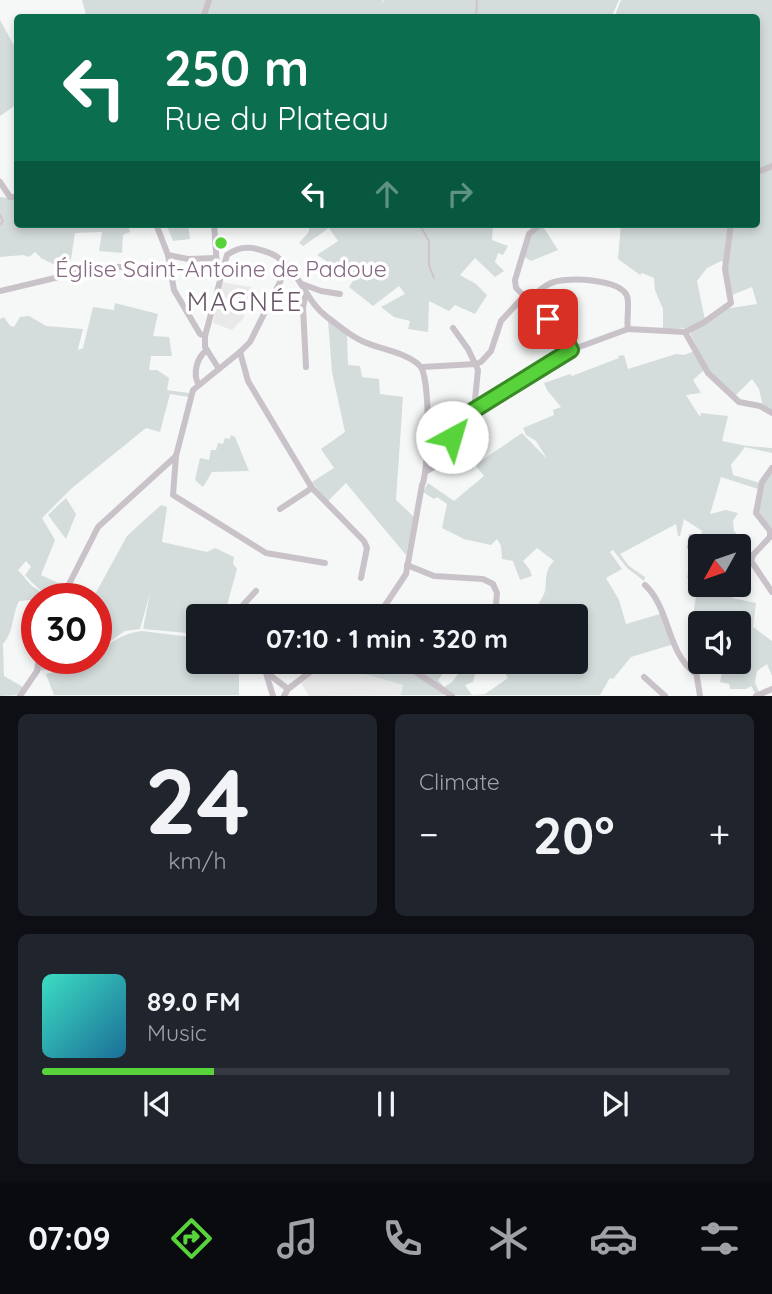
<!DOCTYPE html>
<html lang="en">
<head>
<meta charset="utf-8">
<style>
	:root { --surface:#171b24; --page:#20242c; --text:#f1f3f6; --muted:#9ea1a6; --line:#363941; --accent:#58d33b }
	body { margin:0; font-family:Quicksand,sans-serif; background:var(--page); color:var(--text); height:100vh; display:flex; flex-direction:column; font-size:26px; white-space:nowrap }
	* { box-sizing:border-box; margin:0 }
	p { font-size:23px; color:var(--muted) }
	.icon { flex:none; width:38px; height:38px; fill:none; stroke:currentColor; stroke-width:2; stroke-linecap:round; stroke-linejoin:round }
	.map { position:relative; height:696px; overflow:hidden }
	.side { display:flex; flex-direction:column; gap:18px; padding:18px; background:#0d0f14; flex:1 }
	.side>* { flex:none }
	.guide { position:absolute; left:14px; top:14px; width:746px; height:214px; border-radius:7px; box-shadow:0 4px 10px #0003; background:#0b6e4f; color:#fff; overflow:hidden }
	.needle { width:46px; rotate:230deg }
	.tools { position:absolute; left:688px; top:534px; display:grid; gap:14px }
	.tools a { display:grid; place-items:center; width:63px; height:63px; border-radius:7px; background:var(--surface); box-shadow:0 4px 10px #0003; font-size:35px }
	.speed { position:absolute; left:21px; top:583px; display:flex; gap:14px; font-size:35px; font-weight:700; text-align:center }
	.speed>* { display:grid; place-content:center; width:91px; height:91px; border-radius:50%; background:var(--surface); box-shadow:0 4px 10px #0003; line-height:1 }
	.speed .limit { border:10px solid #d22; background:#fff; color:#111 }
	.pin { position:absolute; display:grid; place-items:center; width:60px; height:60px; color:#fff; margin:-30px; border-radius:14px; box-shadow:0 4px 10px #0006 }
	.me { position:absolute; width:77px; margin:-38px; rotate:39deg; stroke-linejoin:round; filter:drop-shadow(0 0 5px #0008) }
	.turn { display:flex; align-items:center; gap:24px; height:147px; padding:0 35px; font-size:32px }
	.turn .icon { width:91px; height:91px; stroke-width:2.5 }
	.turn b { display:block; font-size:49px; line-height:60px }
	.lanes { display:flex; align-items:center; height:66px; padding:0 35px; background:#0003; justify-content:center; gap:35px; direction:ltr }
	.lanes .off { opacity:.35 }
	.big { font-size:52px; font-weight:700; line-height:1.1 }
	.side .card { flex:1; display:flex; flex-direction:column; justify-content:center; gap:10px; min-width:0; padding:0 24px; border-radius:10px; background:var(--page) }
	.side .dial { align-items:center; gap:0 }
	.dial b { font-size:91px; line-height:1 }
	.song { display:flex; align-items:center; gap:21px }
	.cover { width:84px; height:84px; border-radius:10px; background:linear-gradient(135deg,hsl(170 70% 55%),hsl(200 70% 35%)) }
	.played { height:7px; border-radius:4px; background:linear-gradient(90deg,var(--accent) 25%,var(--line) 25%) }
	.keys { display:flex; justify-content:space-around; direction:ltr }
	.heat { display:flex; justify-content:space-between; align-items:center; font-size:38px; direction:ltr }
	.side .tiles { flex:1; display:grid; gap:18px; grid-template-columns:1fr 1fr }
	.card:last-child { grid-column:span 2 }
	.trip { position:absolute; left:186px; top:604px; width:402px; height:70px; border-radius:7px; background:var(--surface); box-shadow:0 4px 10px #0003; font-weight:700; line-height:70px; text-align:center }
	.dock { display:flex; height:112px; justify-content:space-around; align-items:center; background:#090b0e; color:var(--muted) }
	.dock .icon { width:49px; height:49px }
	.dock .active { color:var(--accent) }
	.dock b { font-size:32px; color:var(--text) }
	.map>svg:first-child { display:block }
	.built { fill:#e9e9e9 }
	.green { fill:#d5dcdc }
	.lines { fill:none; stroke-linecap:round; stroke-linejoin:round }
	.stream { stroke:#cec4cf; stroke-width:2 }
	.minor { stroke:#c9c2c9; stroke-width:6 }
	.route-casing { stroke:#398926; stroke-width:18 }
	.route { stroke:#58d33b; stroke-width:12 }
	.poi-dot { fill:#58d33b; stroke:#fff; stroke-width:2.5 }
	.labels { text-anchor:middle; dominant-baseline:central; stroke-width:7; stroke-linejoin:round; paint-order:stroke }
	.poi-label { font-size:23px; fill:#846a83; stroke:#fff }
	.quarter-label { font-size:26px; letter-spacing:2px; fill:#6a5769; stroke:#fff }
</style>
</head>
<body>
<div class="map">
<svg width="772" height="696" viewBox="0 0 772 696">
	<rect width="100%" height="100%" fill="#f6f8f7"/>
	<g class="built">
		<path d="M221,282L251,287L243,319L232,330L213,323Z"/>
		<path d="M324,662H348L364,674L404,685L401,695L309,696L301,683Z"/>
	</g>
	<g class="green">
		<path d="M82,0H206L201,17L87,18Z"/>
		<path d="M210,0H383L382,4L384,0H619L611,18L375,17L376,14L374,18H206Z"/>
		<path d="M621,0H772V164L756,171V18H614Z"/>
		<path d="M0,20L17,51V104L0,116Z"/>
		<path d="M772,168V411L763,406L759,389L752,379L735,396L709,373L690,333L724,309L757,304L752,287L732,295L727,264L721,261L707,268L697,281L705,320L691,328L663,329V309L655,290L654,278L642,273L640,275L618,259L621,224H756V177Z"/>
		<path d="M0,197L17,199L18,224H128L130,232L123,235L122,253L99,251L102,232L75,233L69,272L41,258L35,252L29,257L23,255L0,257Z"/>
		<path d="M166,224H188L190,239L173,241Z"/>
		<path d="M311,224H493L492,240L508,246L503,255L498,253L495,262L504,271L495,277L475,258L460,275L476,284L487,295L475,314L455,305L449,311L429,301L428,332L408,329L410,321L394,317L381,307L405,294L399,286L373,306L349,287L354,279L317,255L338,241L329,228L303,246L299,243L308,233Z"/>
		<path d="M542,225L558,250L531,261L523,256L531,234Z"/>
		<path d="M115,303L158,314L153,336L169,337L172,356H151L149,370H157L169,378L167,390L189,393V397L170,394L160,432L146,428L72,488L42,518L55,540L41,575L65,586L59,598C46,597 34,585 25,575L31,567L26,561L18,570L32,586L51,598L19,601C12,615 14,632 3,644L4,676L23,687L17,695L0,696V319L4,317L10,326L14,327L20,317L29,316L46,326L83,329L78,349L79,350L83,348L93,307L114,310Z"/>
		<path d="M328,321L347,334L348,365L360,366L362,377L379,379L380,394L403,397L396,500L414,517L406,555L346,483L327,502L312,482L334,468L321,449L345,432L332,372Z"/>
		<path d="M695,351L704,370L693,380L701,393L686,395L700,417L701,413L728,416L722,441L747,446L772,448V453L745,447L731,465L733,475L760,483L758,489L721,477L710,514L726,510L738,513L733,521L734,532H736L732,546H700V584L735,585L732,598L756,603L753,627L772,641V676L767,664L757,671L755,683L759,692L755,693L751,686L746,689H730L729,684L720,682L723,667L715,662H738V623H700V639L692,637L693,615L699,579L687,578L690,562L696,563L702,531L684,519L680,536H678L676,524L620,554L629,566L645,577L644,581L627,568L613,550L610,552L622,569L606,578L619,600L626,624L663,613L674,644L631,657L613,679L610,678L600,695H401L403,685L364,674L354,667L359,663L375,671L413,673L426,662L437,664L439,662H452L438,680L444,687L452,682L467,662H478L473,682L465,685L472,695L485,694L508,678L502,668H495L485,662L494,666L497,662H576V616H530C534,609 543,599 545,591C547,580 544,570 554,561L537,548L523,561L530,570L532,576L520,580L513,561L502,559L501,546L497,539L491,545L464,539L442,528L447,504L437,497L434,499L423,492L428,483L454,501L484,476L475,465L522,433L547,459L536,441L526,435L523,428L554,415L553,410L561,407L547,390L544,383L570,374L572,376L619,358L618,356L624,355L628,369L676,354L684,355Z"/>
		<path d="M231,435L235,437L249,471L212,472L203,487L195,480L200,458L209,460L211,450H216L218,443L223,444L225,438L230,439Z"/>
		<path d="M772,470V531L758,511L763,483Z"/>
		<path d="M66,498L76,514L66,539L48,515Z"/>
		<path d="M161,505L167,507L162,542L207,552L215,548L234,557L233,564L237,569L224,616H198V634L143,629L150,593L140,629L125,631L96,651V598H93L127,536Z"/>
		<path d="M142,631L190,637L191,665L239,673V695H54L46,674L75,667L90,658H96V653C111,642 123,633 142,631Z"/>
		<path d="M43,658L65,660L67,658H86L67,666L39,671Z"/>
	</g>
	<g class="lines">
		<g class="stream">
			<path d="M476,18L477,0"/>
			<path d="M0,215L3,221L1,224"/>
			<path d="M419,224L429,241V265L434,278"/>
			<path d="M688,548L690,535"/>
		</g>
		<g class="minor">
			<path d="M203,18L209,0"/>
			<path d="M756,173L772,166"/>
			<path d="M0,182L10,197H18"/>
			<path d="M156,224L168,255L174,290L200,334L205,336"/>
			<path d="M214,224L217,267L222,271"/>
			<path d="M168,255L188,259L216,258"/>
			<path d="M288,266L250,342L240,352L193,390L176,456L173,495L266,553L325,563"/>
			<path d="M302,284L321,291L340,294"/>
			<path d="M0,291L101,267H170"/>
			<path d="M524,296L531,298C538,292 545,284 554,282C569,277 620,279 627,296C630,305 626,319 628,329"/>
			<path d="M531,298L533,303L564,335L571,350"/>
			<path d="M453,328L468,349L478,370L474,410"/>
			<path d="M685,332L708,373L739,402L760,406L772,413"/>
			<path d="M240,352L248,381L312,488L364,541L367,548L361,578"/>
			<path d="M306,367L303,307L306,293"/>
			<path d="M422,367L476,364L481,362L491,351L501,321L524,296L516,288L515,280L529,234L541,224"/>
			<path d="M219,369L205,347V336L227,255C242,244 255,247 272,254C299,267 304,300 327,317C338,325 350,336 362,341C378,349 409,353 420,366C431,378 429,472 422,485L406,574L378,616"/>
			<path d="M199,385C192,374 197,357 207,350"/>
			<path d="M772,468L762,482L756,513L770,531V537L753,555L751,561L772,592"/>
			<path d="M427,471L436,466L452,437L474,410L541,367L571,350L628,329L685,332L703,323L731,303L725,269L731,224"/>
			<path d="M280,509L312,488"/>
			<path d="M407,565L434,576L483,579L493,584L497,593L495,616"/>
			<path d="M645,585C670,608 667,653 695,673"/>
			<path d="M62,598L98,527L176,456"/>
			<path d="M239,616L243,605L256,591"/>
			<path d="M691,640L700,696"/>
			<path d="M253,662L288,689"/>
			<path d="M359,662L378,670L414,671L452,696"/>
			<path d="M266,673L273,696"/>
			<path d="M644,677L665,696"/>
			<path d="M20,696L37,671L39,658"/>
			<path d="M284,696L288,689L323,662"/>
			<path d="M756,696L772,689"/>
		</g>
	</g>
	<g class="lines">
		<g class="route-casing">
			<path id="route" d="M452,437L474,410L571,350L564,335L548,319"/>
		</g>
		<use href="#route" class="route"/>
	</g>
	<circle class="poi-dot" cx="221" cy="243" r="7"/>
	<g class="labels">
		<g class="poi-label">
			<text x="221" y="268">Église Saint-Antoine de Padoue</text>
		</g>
		<g class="quarter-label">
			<text x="245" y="301">MAGNÉE</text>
		</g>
	</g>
</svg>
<div class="tools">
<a><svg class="needle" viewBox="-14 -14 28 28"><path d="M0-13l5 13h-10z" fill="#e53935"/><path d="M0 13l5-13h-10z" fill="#9ea1a6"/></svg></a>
<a><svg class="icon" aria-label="sound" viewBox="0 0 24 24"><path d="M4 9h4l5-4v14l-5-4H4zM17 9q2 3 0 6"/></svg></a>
</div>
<div class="speed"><div class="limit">30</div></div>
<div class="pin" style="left:548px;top:319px;background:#d93025"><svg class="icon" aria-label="arrive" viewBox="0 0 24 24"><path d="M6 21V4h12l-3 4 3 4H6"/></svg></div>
<svg class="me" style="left:452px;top:437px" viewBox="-20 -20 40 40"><circle r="19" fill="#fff"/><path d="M0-13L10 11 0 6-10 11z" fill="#58d33b"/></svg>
<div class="trip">07:10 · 1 min · 320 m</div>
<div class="guide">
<div class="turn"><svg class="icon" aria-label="left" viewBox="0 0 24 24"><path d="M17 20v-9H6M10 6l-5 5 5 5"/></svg><div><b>250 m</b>Rue du Plateau</div></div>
<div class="lanes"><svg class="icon" aria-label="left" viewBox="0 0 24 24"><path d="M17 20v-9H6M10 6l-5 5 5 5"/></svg><svg class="icon off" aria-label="ahead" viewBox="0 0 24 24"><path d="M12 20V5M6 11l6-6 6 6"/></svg><svg class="icon off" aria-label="right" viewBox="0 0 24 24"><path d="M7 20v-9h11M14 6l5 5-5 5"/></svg></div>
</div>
</div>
<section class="side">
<div class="tiles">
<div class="card dial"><b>24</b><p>km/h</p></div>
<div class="card"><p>Climate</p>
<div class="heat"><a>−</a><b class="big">20°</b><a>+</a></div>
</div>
<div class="card">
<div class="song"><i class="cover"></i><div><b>89.0 FM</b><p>Music</p></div></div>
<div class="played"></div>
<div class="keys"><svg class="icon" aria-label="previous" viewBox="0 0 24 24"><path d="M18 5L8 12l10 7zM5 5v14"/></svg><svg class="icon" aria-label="pause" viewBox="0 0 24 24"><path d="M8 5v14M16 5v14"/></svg><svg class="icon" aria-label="next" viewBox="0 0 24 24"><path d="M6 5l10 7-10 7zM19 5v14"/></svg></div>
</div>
</div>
</section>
<nav class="dock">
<b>07:09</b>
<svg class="icon active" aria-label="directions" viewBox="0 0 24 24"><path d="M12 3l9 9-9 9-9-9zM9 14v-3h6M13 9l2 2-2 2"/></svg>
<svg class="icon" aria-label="music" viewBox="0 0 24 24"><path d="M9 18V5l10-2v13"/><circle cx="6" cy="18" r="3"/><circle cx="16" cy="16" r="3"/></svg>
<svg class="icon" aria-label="phone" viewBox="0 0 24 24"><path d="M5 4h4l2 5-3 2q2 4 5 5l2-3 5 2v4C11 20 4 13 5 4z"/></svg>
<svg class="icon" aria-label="climate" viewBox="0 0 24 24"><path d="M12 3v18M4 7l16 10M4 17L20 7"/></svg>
<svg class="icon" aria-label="car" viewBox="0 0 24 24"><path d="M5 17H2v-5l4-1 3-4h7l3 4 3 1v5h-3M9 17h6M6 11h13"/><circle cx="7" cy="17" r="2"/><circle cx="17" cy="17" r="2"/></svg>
<svg class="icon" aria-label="filters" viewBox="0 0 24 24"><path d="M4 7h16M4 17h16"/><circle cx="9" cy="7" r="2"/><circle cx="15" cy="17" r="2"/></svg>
</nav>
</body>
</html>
